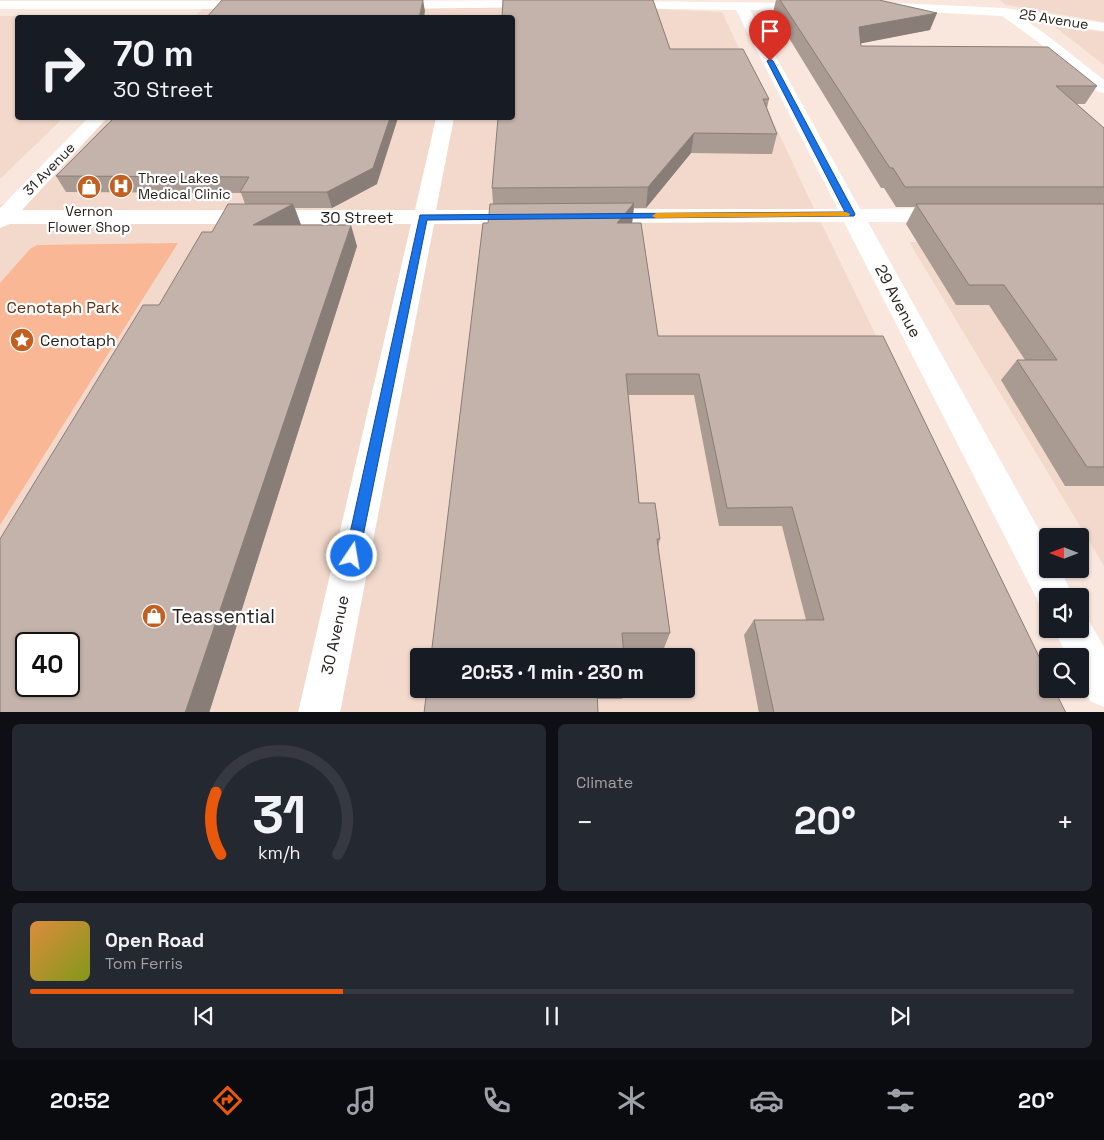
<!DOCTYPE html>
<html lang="en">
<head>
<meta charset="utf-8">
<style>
	:root { --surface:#171b24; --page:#242831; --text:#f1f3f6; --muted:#9ea1a6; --line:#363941; --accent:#ea580c }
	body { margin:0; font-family:"Space Grotesk",sans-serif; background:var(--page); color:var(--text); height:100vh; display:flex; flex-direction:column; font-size:19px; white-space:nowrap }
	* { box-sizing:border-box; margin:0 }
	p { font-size:16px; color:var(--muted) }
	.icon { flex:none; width:28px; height:28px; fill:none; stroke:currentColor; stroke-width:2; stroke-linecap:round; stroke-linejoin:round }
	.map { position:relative; height:712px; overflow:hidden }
	.details { display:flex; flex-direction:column; gap:12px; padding:12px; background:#0d0f14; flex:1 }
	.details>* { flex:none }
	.guide { position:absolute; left:15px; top:15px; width:500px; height:105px; border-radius:5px; box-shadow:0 1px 4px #0004; background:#171b24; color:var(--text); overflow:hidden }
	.needle { width:32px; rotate:270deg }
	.tools { position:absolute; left:1039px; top:528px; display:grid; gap:10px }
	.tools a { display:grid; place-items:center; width:50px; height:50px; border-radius:5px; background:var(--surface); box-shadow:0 1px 4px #0004; font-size:25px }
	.speed { position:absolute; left:15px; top:632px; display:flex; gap:10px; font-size:25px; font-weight:700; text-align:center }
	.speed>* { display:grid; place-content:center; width:65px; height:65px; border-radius:50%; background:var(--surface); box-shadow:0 1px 4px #0004; line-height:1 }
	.speed .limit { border:2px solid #111; border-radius:8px; background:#fff; color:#111 }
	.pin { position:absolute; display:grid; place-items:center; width:42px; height:42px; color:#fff; margin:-51px -21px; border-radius:50% 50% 50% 0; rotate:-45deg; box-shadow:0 0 5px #0007 }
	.pin .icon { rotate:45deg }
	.me { position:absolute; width:55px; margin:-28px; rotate:12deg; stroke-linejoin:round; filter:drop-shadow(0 0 4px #0008) }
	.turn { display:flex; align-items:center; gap:18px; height:105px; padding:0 15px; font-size:22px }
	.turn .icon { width:65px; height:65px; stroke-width:2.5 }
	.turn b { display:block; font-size:35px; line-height:42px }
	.big { font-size:38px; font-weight:800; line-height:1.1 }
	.details .card { flex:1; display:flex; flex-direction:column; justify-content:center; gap:8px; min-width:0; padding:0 18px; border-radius:8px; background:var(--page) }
	.details .dial { align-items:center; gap:0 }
	.dial svg { height:130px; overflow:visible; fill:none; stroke:var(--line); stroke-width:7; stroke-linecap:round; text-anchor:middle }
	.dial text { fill:var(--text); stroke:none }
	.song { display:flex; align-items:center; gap:15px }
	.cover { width:60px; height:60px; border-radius:8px; background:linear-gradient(135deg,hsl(30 70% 55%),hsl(70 70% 35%)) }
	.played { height:5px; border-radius:2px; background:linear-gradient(90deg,var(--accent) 30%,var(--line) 30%) }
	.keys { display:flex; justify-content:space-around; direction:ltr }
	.heat { display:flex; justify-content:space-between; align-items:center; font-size:28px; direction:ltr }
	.details .tiles { flex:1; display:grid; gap:12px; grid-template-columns:1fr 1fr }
	.card:last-child { grid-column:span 2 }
	.trip { position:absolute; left:410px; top:648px; width:285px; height:50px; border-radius:5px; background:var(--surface); box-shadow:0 1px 4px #0004; font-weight:800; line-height:50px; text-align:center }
	.dock { display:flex; height:80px; justify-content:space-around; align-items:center; background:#090b0e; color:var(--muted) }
	.dock .icon { width:35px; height:35px }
	.dock .selected { color:var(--accent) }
	.dock b { font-size:22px; color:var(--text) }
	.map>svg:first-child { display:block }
	.built { fill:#f2d9cc; fill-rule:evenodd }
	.green { fill:#fab795 }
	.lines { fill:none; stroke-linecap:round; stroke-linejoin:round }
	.minor { fill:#fff; fill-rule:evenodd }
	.wall { fill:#a99a92 }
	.shaded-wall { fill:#897d77 }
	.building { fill:#c4b3aa; stroke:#897d77; fill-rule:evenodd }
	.route { fill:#1a73e8; stroke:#114b97 }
	.slow { fill:#f59e0b }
	.labels { text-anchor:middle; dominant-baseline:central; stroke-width:4.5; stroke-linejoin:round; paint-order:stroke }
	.far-street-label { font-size:14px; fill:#27211e; stroke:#fff }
	.far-poi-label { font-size:14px; fill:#27211e; stroke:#fff; text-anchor:start }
	.street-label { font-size:16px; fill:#27211e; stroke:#fff }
	.park-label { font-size:16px; fill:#602e0f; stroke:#fff }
	.poi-label { font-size:16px; fill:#27211e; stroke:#fff; text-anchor:start }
	.near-poi-label { font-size:19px; fill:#27211e; stroke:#fff; text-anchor:start }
</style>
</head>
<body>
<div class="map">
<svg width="1104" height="713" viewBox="0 0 1104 713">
	<rect width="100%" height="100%" fill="#f9e7de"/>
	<g class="built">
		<path d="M1000,0H1104V22L1006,5Z"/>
		<path d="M537,4L722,12L809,198L1060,713H0V205L26,193L98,118H512V18L194,17L206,5ZM26,644H69V686H26ZM419,656H686V689H419Z"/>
		<path d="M0,16H168L166,18H18V118H63L0,179Z"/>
		<path d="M1054,26L1104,32V65L1055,27Z"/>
		<path d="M909,242L1104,243V566Z"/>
	</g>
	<path class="green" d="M178,243L0,525V283L30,249L37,245Z"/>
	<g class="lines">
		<g class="minor">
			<path d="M542,0L548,4L546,7L386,9L379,5L386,1Z"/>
			<path d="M0,1H253L260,5L253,9H0Z"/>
			<path d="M619,1L816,3L818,6L811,10H750L860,209L948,208L956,210L959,215L956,220L948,222H868L1048,546V569H1060L1073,596H1048V611L1042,609L844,222L596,223L588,221L585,216L588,211L596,209H838L736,10L614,8L612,5L614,2Z"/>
			<path d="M874,2L1004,8L1104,23V31L1024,19L1048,36L1104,80V93L1098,92L1038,42L1002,16L869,9L867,6Z"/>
			<path d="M88,118H107L22,210H415L436,118H454L436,210H525L533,212L536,217L533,222L525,224H434L340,713H298L411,224H10L0,228V208Z"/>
			<path d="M1080,613L1086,616L1104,647V707L1090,701L1080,682V656H1067L1054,629H1080Z"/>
		</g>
	</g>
	<g class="wall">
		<path d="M765,0H879L930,30L860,43L861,46L1097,86L1085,104H1077L1104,128V486H1065L1001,380L1017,360H1025L989,305H956L906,224L915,207H896L884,188H881L773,12L776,0Z"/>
		<path d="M670,49L769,99L767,108L777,134L772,154L691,153L646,208H634L632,223L658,336L1066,713H759L744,635L754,620H806L782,526H719L694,395H628L639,503L660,539L658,547L670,633L664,648H623L488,223L493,204L492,188Z"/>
		<path d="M107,124L377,184L332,208H295L301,225L357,246L209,713H0L159,305L212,232L245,204L241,193L66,192L56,176Z"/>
		<path d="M427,689H625L622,699H597Z"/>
	</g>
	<g class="shaded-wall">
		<path d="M423,0L425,11L424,18H419Z"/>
		<path d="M937,13L930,30L853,45L859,27Z"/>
		<path d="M390,118H398L377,184L332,208L327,192Z"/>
		<path d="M694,133L691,153L646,208L648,187Z"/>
		<path d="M634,203L632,224L617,223Z"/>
		<path d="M293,204L301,225H253Z"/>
		<path d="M351,225L357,246L209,713H185Z"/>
	</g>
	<g class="building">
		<path d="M222,0H423L419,18H206Z"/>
		<path d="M503,0H653L670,49H743L769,99H763L777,134L694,133L648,187L492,188L498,118H512V18H502Z"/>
		<path d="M780,0H879L937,13L859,27L861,46L1048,47L1097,86H1056L1104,128V187H905L893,168H890Z"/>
		<path d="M114,118H390L373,168L327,192H240L249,177L56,176Z"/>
		<path d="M634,203L617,223H641L658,336H883L1048,675V689H1054L1066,713H774L754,620H824L792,507L727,508L699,374H626L639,503H655L660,539H657L670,633H622L624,656H431L483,223H488L490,204Z"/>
		<path d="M228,204H293L253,225H351L185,713H0V539L143,305H159L202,232H212ZM26,644H69V686H26Z"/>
		<path d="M916,204H1104V467H1087L1017,360H1057L1004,285H969Z"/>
		<path d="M427,689H597L598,713H424Z"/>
	</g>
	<path class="route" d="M770,59L773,61L855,214L854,216L427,220L359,556L357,561L352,563L347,561L345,556L420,215L845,212L767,61Z"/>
	<path class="slow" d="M846,212L850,214L849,216L656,218L652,216L656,213Z"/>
	<defs>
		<g id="hospital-disc" transform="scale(1.25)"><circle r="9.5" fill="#c26022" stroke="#fff"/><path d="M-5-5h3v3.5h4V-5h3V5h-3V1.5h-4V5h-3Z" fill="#fff"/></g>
		<g id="shop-disc" transform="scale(1.25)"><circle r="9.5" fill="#c26022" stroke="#fff"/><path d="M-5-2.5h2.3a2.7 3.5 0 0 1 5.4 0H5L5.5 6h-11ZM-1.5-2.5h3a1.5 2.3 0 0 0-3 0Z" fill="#fff"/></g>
		<g id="sight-disc" transform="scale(1.25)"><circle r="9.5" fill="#c26022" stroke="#fff"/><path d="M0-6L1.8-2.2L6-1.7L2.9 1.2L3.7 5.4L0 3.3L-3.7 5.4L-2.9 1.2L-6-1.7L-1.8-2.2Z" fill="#fff"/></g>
	</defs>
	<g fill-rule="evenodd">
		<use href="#hospital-disc" x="121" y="186"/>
		<use href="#shop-disc" x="89" y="187"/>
		<use href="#sight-disc" x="22" y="340"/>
		<use href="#shop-disc" x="154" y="616"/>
	</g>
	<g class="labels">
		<g class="far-street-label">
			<text transform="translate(1054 19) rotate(9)">25 Avenue</text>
			<text transform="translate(49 169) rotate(-46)">31 Avenue</text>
		</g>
		<g class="far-poi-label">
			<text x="138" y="178">Three Lakes<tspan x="138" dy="16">Medical Clinic</tspan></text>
			<text x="89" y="211" text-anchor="middle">Vernon<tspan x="89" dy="16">Flower Shop</tspan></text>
		</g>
		<g class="street-label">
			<text x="357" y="217">30 Street</text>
			<text transform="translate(898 301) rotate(62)">29 Avenue</text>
			<text transform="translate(335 635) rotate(-78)">30 Avenue</text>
		</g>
		<g class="park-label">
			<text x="63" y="307">Cenotaph Park</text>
		</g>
		<g class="poi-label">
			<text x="40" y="340">Cenotaph</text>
		</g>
		<g class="near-poi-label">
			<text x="172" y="616">Teassential</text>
		</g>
	</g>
</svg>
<div class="tools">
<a><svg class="needle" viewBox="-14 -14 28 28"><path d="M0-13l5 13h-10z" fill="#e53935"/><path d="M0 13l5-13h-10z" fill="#9ea1a6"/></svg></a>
<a><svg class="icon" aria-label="sound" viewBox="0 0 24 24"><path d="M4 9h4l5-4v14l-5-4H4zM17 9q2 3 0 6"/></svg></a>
<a><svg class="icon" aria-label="search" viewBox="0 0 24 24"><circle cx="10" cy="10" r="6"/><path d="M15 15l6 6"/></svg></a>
</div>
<div class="speed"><div class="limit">40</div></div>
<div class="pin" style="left:770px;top:61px;background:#d93025"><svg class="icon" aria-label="arrive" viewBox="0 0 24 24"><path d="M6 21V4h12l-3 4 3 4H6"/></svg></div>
<svg class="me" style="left:352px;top:556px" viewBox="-20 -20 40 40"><circle r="17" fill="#1a73e8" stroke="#fff" stroke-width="3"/><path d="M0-11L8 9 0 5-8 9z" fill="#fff"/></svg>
<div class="trip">20:53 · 1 min · 230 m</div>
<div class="guide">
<div class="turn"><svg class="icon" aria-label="right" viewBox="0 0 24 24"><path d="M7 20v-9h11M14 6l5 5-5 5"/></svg><div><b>70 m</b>30 Street</div></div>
</div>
</div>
<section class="details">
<div class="tiles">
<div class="card dial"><svg viewBox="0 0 100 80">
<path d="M14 69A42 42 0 1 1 86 69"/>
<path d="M14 69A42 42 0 0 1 11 31" stroke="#ea580c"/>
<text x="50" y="56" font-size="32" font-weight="700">31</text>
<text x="50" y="72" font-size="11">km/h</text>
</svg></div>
<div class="card"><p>Climate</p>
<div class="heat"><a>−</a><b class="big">20°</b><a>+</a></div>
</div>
<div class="card">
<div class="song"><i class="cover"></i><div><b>Open Road</b><p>Tom Ferris</p></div></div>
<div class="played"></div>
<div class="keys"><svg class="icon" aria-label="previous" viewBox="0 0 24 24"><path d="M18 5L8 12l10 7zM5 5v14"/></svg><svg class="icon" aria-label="pause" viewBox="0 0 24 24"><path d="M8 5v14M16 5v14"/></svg><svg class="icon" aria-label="next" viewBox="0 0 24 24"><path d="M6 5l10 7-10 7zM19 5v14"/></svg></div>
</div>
</div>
</section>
<nav class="dock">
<b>20:52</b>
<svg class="icon selected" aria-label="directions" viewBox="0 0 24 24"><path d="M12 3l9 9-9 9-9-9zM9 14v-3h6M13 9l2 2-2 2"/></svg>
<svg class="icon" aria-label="music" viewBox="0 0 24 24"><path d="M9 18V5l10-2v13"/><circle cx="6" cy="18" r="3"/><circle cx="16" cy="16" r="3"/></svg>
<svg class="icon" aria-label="phone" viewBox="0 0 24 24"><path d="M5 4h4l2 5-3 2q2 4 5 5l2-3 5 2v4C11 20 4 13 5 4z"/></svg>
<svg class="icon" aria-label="climate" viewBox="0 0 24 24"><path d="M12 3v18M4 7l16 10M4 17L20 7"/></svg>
<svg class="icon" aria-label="car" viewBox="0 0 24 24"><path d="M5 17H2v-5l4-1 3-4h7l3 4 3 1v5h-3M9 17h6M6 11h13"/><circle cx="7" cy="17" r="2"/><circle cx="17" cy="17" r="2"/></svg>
<svg class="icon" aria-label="filters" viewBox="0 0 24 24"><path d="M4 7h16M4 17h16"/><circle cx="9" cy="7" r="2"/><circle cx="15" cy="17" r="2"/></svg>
<b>20°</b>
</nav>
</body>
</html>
